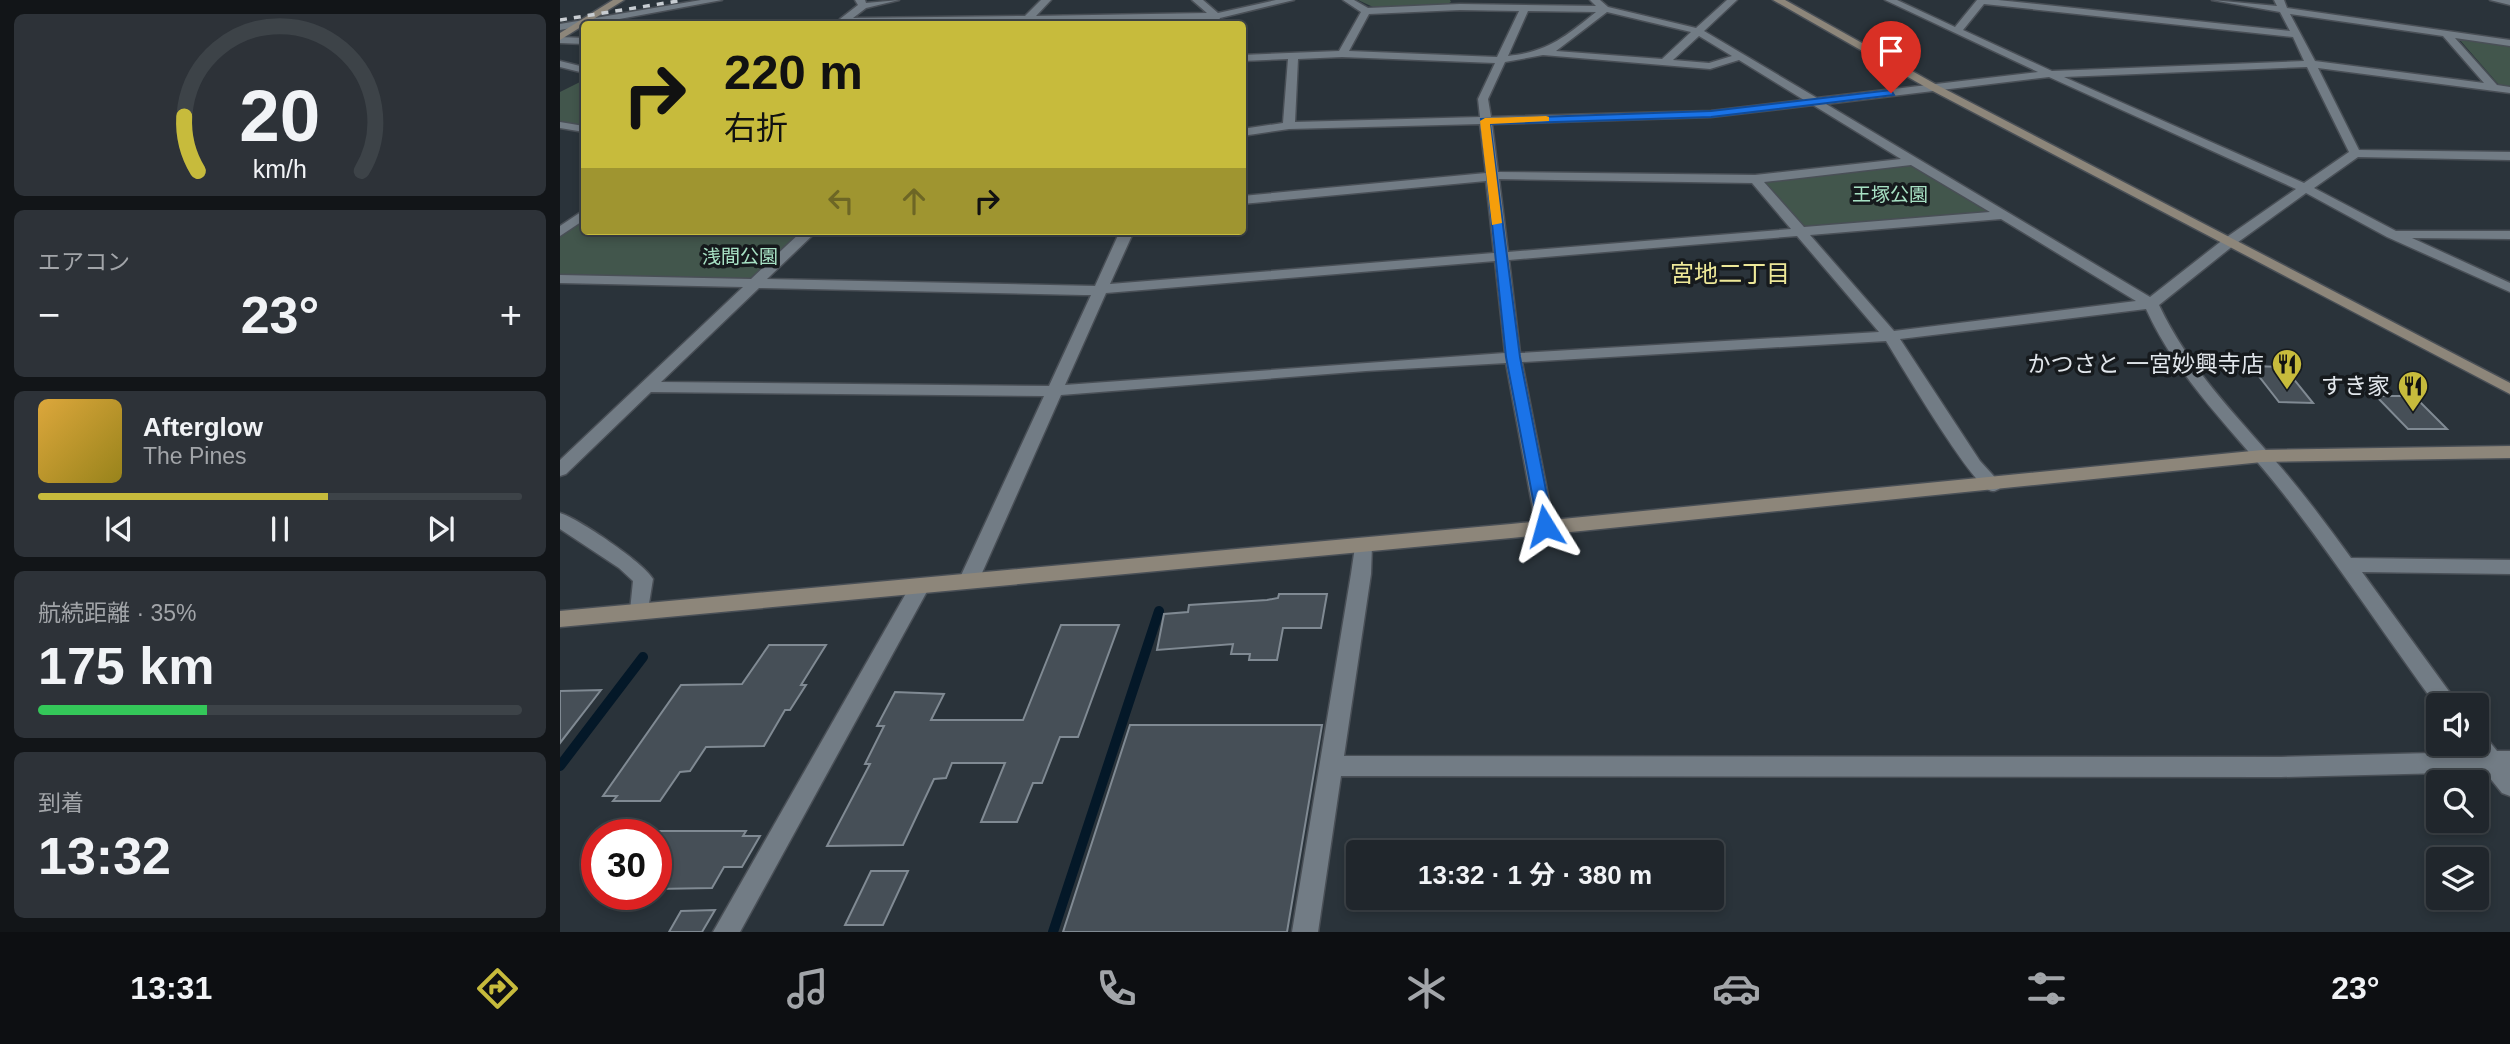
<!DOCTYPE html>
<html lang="ja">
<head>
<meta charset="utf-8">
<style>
	:root { --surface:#20262c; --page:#2d3238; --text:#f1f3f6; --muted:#a2a5a9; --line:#3d4348; --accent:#c7bb3c }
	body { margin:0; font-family:Helvetica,"Noto Sans JP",sans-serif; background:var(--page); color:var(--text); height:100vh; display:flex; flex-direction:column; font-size:26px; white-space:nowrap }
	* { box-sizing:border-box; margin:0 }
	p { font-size:23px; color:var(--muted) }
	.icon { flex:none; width:38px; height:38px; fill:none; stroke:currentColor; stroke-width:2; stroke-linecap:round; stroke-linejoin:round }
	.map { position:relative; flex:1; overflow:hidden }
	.drawer { display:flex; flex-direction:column; gap:14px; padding:14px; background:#121518; width:560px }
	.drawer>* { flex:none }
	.hud { position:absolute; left:21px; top:21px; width:665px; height:214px; border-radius:7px; box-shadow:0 4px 10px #0003,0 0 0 2px var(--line); background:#c7bb3c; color:#111; overflow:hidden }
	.tools { position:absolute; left:1866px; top:693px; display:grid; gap:14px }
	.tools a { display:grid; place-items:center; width:63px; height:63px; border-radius:7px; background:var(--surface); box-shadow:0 4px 10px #0003,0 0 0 2px var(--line); font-size:35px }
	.speed { position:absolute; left:21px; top:819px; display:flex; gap:14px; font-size:35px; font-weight:700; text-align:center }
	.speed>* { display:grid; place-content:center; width:91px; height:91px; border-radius:50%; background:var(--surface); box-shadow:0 4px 10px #0003,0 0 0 2px var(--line); line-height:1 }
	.speed .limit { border:10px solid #d22; background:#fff; color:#111 }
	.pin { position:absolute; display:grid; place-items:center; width:60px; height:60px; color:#fff; margin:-72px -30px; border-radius:50% 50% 50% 0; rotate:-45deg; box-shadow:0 0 7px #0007 }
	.pin .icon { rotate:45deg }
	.me { position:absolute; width:77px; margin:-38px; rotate:352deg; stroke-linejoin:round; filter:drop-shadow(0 0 5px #0008) }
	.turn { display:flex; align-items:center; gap:24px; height:147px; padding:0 28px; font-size:32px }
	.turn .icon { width:91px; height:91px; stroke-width:2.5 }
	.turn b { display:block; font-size:49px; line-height:60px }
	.lanes { display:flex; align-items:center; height:66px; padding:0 28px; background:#0003; justify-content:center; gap:35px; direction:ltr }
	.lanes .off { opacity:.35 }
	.big { font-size:52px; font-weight:700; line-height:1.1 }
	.drawer .tile { flex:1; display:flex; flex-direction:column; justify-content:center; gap:10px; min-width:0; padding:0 24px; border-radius:10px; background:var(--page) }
	.drawer .dial { align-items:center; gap:0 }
	.dial svg { height:182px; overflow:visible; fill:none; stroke:var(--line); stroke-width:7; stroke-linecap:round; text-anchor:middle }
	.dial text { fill:var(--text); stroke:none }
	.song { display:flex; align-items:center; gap:21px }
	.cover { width:84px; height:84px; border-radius:10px; background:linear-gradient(135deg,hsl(40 70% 55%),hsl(50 70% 35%)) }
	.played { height:7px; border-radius:4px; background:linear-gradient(90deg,var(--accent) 60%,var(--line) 60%) }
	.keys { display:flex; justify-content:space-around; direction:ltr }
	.heat { display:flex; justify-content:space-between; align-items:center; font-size:38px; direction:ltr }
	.charge { height:10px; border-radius:5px; background:linear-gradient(90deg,#34c759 35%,var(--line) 0) }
	.trip { position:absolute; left:786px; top:840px; width:378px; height:70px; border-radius:7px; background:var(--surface); box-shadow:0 4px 10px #0003,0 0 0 2px var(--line); font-weight:700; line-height:70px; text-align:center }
	.dock { display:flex; height:112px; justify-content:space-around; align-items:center; background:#0d0f12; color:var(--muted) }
	.dock .icon { width:49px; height:49px }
	.dock .selected { color:var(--accent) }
	.dock b { font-size:32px; color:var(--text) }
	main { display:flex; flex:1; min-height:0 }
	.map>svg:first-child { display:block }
	.green { fill:#42564c }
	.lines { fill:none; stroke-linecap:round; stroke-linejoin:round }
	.stream { stroke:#041828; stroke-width:10 }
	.building { fill:#464f57; stroke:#808a93; stroke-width:2 }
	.street-casing { stroke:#494f56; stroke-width:3 }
	.secondary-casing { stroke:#494f56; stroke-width:3 }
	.street { fill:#727c85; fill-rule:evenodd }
	.secondary { fill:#8d867a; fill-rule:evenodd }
	.rail { stroke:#c8cdd2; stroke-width:3.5; stroke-dasharray:7 7; stroke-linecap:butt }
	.route { fill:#1a73e8; stroke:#114b97; stroke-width:2 }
	.slow { fill:#f59e0b }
	.labels { text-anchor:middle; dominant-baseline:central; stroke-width:7; stroke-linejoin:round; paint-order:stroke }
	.far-park-label { font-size:19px; fill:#a7e1c4; stroke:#161a1d }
	.poi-label { font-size:23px; fill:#e1e6eb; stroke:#161a1d; text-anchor:end }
	.neighbourhood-label { font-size:24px; fill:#eee898; stroke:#161a1d }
</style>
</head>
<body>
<main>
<section class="drawer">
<div class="tile dial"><svg viewBox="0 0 100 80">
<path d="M14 69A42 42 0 1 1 86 69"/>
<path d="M14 69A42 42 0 0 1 8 45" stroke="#c7bb3c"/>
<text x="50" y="56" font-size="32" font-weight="700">20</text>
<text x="50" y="72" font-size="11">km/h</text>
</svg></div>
<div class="tile"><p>エアコン</p>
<div class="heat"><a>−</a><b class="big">23°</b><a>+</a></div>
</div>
<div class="tile">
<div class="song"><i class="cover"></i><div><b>Afterglow</b><p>The Pines</p></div></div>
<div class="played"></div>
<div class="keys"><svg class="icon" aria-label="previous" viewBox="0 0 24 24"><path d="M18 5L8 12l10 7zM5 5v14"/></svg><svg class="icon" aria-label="pause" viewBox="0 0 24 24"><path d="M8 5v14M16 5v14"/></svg><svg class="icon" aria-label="next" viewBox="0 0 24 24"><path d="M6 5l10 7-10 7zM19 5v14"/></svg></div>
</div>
<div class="tile"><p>航続距離 · 35%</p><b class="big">175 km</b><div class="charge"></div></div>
<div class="tile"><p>到着</p><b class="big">13:32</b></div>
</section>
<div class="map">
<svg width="1950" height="932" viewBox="0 0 1950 932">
	<rect width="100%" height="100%" fill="#2a333a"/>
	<g class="green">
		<path d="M798,0H890L891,2L884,6L813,7Z"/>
		<path d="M1899,39L1950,46V87L1939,85Z"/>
		<path d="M24,80V126L0,121V92Z"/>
		<path d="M1352,164L1431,213L1244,230L1203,181Z"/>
		<path d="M24,218V231H243L191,281L0,276V236Z"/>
	</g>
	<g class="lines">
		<g class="stream">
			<path d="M0,766L83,657"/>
			<path d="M493,932L599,611"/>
		</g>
	</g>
	<g class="building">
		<path d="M1691,366L1724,367L1753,403L1719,402Z"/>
		<path d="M1816,396H1854L1887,429H1848Z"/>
		<path d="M719,594H767L761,628H723L717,660H689L690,654H671L673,644L597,650L604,614L628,612L629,605L707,600L718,598Z"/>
		<path d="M501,625H559L518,737H500L482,783H473L457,822H421L445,763H392L386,778L374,779L343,845L267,846L310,764H305L324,726H317L335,692L384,694L371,720H463Z"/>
		<path d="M209,645H266L241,685H246L230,710H225L204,746L146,747L130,771L120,772L100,801H53L57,796H43L121,685L182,684Z"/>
		<path d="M41,690L0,743V691Z"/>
		<path d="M570,725H762L727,932H503Z"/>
		<path d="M96,831H186L183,836H200L182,867H164L152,888L96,889Z"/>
		<path d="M311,871H348L323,925H285Z"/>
		<path d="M155,910L142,932H109L121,911Z"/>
	</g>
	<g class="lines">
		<g class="street-casing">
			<g id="street">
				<path d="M141,0H162L0,30V24Z"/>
				<path d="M295,0H305L306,3L339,0L306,8L293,18L465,16L481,0H491L476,16L647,13L632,0H643L658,13L716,0H734L660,18L657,24H649L650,19L470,21L465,24L460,21L277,24L280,19L298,5Z"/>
				<path d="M783,0H794L808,8L900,4L1036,6L1030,0H1040L1048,7L1136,28L1167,0H1177L1144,31L1257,98L1478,72L1325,0H1337L1395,27L1417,0H1438L1730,31L1720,12L1652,0L1717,6L1714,0H1724L1727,8L1950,40V46L1895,38L1937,85L1950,87V93L1758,68L1799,150L1950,152V160L1798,157L1754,188L1836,231H1950V239L1852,238L1950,283V292L1827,237L1746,193L1674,245L1599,305C1628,367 1674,413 1718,464C1744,494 1768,526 1791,558L1950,560V574L1802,572L1899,705H1878V708C1825,636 1777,562 1722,492C1675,432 1618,380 1586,309L1340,339L1420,461L1442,485L1439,489C1435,491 1433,492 1429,490C1410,482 1341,365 1326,341L962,362L994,526L992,531H978L976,526L946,363L806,371L501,395L418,582L415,587H401L398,582L484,396L91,392L6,474L0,476V460L183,287L0,283V275L191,279L242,231H257L207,279L535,286L560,231H574L550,284L934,253L926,181L682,204V196L926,173L920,124L729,129L682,136V129L723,123L728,59L682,61V55L779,51L801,12ZM1424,4L1733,37L1744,61L1492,71L1403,30ZM900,10L959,11L937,57L789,51L809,14ZM968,11L1036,12C1006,36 988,52 948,56ZM1047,12L1131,32L1102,59L996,51ZM1730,14L1883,36L1924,83L1755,61ZM1139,36L1172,56L1149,63L1113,60ZM983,55L1150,69L1179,60L1244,100L1151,111L931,117L928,99L945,62ZM782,57L935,63L918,99L920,117L735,122L738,59ZM1747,67L1789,152L1744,183L1504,77ZM1489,77L1736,189L1664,239L1590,297L1266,104ZM1253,105L1341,159L1195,175L938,172L932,124L1151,117ZM1351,165L1430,212L1244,227L1204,182ZM939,179L1192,183L1231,229L948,252ZM1441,219L1576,301L1334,331L1250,235ZM1237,236L1319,332L960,353L949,260ZM935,261L945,353L505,385L546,293ZM199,288L523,295H531L489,386L101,382Z"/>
				<path d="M1930,0H1950V5Z"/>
				<path d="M0,37L24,38V44L0,43Z"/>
				<path d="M0,61L24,67V73L0,67Z"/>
				<path d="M0,122L24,126V132L0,128Z"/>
				<path d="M24,210V220L0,236V226Z"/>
				<path d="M0,513C19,519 83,562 93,579L87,616L80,619L73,616L70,611L73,581L59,568L0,529Z"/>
				<path d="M803,538L810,540L812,545L811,574L784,756L1721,757L1911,752L1906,744H1916V732L1924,735L1937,751H1950V796L1942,793L1925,772L1721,777L781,776L758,932H732L791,574L796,540Z"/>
				<path d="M360,579L367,581L370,586L180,932H153L353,581Z"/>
			</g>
		</g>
		<g class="secondary-casing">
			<g id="secondary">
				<path d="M53,0H64L0,40V33Z"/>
				<path d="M1213,0H1225L1377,85L1950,383V394L1369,89Z"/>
				<path d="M1950,446V458L1702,462L951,538L0,627V611L951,524L1702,450Z"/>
			</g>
		</g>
		<use href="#street" class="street"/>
		<use href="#secondary" class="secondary"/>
		<path class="rail" d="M0,20L124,0"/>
	</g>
	<path class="route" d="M1331,90L1334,95L1151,117L930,124L960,357L993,526L985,532L979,531L946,357L921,119L1151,111Z"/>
	<path class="slow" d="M986,116L989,117V121L930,124L942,223L932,225L920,121L925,118Z"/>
	<defs>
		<g id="restaurant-pin" transform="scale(1.575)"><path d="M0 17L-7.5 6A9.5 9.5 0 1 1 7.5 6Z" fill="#c7bb3c" stroke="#161a1d"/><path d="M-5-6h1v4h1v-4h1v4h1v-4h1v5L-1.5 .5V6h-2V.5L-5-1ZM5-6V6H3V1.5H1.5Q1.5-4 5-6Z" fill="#111"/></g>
	</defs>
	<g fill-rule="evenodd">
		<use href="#restaurant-pin" x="1727" y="364"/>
		<use href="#restaurant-pin" x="1853" y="386"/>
	</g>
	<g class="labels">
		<g class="far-park-label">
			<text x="1330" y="194">王塚公園</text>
			<text x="180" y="256">浅間公園</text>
		</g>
		<g class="poi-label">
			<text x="1704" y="364">かつさと 一宮妙興寺店</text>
			<text x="1830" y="386">すき家</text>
		</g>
		<g class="neighbourhood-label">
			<text x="1170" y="273">宮地二丁目</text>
		</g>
	</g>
</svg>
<div class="tools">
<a><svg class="icon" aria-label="sound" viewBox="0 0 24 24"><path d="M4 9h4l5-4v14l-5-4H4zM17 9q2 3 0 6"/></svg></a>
<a><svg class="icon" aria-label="search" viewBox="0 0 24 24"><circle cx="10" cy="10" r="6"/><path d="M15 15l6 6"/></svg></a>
<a><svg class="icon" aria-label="layers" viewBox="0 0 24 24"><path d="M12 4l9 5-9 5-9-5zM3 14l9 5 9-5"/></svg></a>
</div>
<div class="speed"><div class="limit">30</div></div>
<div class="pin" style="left:1331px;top:93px;background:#d93025"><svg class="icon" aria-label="arrive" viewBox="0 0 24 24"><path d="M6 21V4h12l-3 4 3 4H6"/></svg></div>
<svg class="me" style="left:985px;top:526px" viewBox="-20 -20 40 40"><path d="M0-17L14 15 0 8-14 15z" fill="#1a73e8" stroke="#fff" stroke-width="4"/></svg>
<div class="trip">13:32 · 1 分 · 380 m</div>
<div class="hud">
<div class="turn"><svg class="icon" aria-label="right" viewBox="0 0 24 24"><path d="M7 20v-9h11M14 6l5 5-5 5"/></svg><div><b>220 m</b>右折</div></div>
<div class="lanes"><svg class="icon off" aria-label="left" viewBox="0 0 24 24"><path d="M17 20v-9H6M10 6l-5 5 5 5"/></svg><svg class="icon off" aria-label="ahead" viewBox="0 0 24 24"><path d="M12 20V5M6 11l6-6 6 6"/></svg><svg class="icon" aria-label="right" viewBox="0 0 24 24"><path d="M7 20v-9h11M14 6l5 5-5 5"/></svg></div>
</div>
</div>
</main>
<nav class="dock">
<b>13:31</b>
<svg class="icon selected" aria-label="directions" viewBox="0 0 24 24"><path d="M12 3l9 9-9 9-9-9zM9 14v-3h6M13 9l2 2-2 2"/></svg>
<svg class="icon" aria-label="music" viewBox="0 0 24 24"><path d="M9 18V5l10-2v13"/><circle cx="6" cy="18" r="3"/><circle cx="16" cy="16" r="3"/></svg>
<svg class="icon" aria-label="phone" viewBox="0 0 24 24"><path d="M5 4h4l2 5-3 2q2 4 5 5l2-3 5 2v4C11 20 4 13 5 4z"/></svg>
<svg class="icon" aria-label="climate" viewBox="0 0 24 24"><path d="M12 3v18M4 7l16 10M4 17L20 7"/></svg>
<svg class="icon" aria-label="car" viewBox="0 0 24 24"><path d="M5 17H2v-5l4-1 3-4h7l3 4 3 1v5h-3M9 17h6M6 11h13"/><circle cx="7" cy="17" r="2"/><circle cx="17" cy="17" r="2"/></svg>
<svg class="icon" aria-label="filters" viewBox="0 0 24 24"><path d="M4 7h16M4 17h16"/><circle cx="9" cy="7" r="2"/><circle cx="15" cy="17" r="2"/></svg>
<b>23°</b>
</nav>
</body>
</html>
